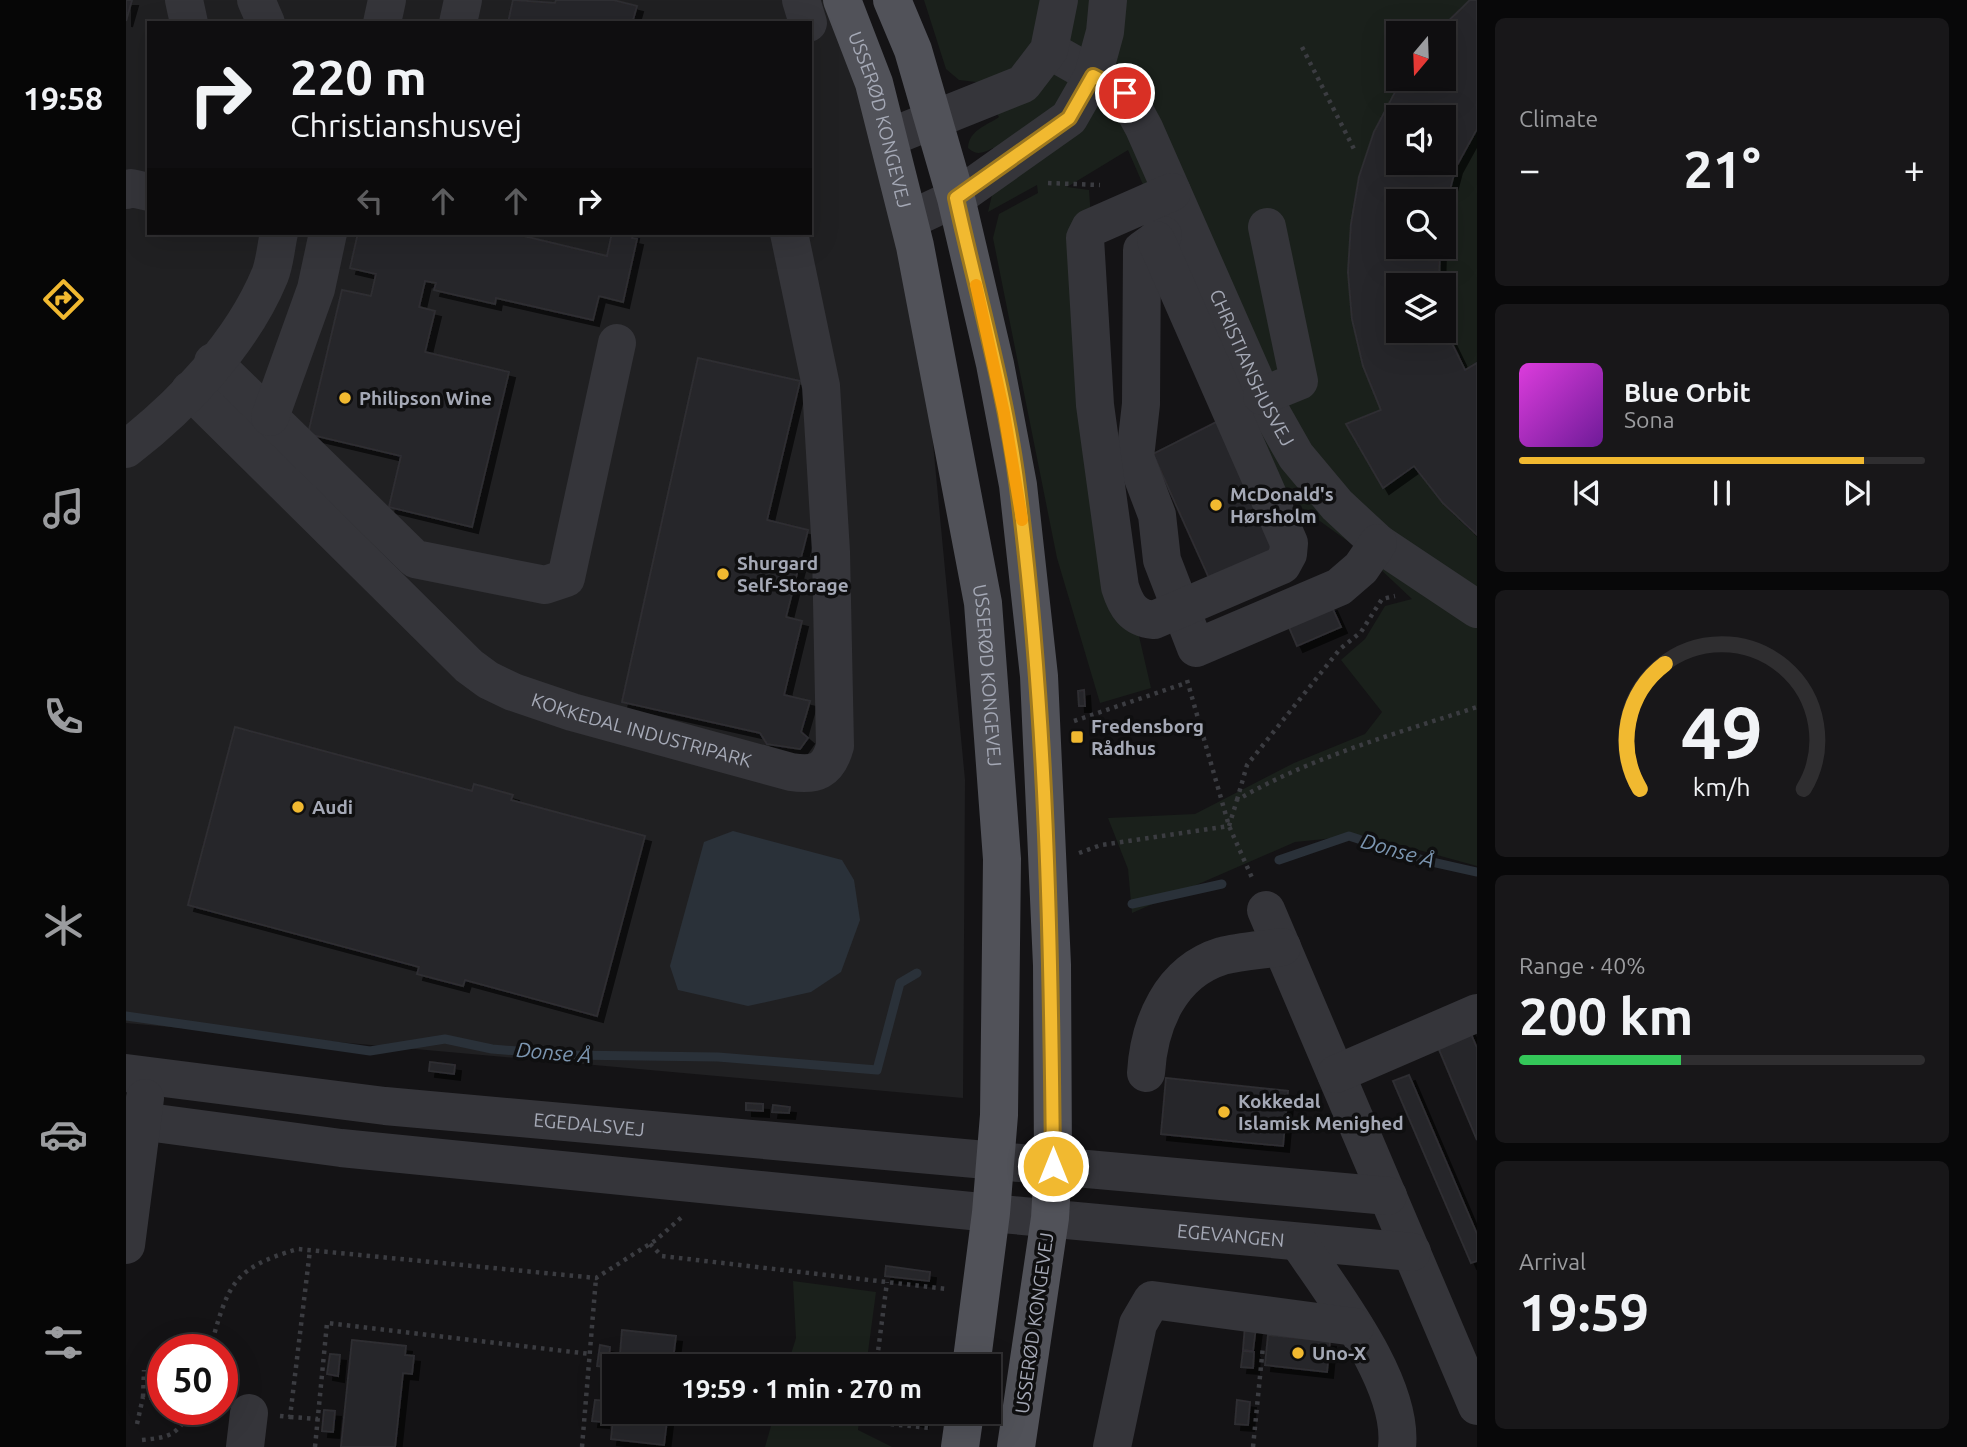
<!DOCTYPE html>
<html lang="en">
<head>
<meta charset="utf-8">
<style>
	:root { --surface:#0f0e10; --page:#181719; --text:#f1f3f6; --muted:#9b9c9f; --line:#2f2e30; --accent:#f1b930 }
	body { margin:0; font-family:Ubuntu,sans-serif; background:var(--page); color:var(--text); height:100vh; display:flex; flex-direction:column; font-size:26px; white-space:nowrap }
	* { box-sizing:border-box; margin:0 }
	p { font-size:23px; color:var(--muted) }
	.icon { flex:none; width:38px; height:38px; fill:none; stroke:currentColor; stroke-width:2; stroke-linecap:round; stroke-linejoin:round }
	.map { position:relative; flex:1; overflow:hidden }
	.details { display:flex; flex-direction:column; gap:18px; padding:18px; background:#080809; width:490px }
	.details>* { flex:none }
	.banner { position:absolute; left:21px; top:21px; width:665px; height:214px; border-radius:0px; box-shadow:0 7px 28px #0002,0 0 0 2px var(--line); background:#0f0e10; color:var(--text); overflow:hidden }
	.needle { width:46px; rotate:199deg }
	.controls { position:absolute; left:1260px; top:21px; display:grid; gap:14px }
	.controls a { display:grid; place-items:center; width:70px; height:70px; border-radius:0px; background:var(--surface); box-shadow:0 7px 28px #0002,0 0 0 2px var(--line); font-size:35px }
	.speed { position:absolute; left:21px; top:1334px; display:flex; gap:14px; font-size:35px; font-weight:700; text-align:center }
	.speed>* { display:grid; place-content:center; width:91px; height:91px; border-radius:50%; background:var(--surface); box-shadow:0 7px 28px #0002,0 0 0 2px var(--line); line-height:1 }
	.speed .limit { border:10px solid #d22; background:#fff; color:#111 }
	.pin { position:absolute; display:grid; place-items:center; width:60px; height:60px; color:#fff; margin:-30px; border:4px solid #fff; border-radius:50%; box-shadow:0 2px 7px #0007 }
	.me { position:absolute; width:77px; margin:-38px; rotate:0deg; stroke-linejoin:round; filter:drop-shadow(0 0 5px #0008) }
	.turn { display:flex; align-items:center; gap:24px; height:147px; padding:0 28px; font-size:32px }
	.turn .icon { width:91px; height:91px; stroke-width:2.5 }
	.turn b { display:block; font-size:49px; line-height:60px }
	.lanes { display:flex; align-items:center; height:66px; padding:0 28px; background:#0003; justify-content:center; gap:35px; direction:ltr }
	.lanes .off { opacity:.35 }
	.big { font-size:52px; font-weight:700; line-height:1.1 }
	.details .tile { flex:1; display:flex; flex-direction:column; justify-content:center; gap:10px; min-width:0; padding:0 24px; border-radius:10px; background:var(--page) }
	.details .dial { align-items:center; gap:0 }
	.dial svg { height:182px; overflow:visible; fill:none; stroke:var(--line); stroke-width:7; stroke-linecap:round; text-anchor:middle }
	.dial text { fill:var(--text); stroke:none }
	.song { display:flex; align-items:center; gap:21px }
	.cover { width:84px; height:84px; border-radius:10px; background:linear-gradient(135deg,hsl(300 70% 55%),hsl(280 70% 35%)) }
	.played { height:7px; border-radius:4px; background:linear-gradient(90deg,var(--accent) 85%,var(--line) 85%) }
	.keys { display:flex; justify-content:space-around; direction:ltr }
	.heat { display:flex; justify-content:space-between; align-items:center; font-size:38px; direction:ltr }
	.charge { height:10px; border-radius:5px; background:linear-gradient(90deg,#34c759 40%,var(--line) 0) }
	.trip { position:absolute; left:476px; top:1354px; width:399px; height:70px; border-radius:0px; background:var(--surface); box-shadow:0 7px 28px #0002,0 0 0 2px var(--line); font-weight:700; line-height:70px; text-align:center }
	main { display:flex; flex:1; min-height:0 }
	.tabs { display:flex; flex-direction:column; width:126px; justify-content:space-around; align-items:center; background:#060606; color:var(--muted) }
	.tabs .icon { width:49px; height:49px }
	.tabs .on { color:var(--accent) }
	.tabs b { font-size:32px; color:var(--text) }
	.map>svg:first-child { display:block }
	.built { fill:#202022; fill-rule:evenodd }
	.green { fill:#1a201b; fill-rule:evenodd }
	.water { fill:#2a3139 }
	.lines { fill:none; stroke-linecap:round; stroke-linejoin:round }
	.stream { stroke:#2a3139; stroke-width:9 }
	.building { fill:#272629; stroke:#2e2d31; stroke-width:2; fill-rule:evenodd; filter:url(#shadow) }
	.path { stroke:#3b3c41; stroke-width:4.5; stroke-dasharray:3.5 5; stroke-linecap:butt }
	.minor { stroke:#35353a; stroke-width:38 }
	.major { stroke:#515259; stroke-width:38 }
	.route-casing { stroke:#9d781f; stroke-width:18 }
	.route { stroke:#f1b930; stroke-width:12 }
	.slow { stroke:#f59e0b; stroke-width:12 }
	.poi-dot { fill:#f1b930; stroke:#0f0f10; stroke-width:2.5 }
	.labels { text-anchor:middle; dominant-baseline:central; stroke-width:7; stroke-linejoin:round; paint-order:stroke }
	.street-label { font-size:19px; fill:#a5a9b6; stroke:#0f0f10 }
	.poi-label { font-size:19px; font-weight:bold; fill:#a5a9b6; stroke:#0f0f10; text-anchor:start }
	.water-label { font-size:21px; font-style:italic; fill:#7c96b1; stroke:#0f0f10 }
</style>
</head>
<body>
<main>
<nav class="tabs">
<b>19:58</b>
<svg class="icon on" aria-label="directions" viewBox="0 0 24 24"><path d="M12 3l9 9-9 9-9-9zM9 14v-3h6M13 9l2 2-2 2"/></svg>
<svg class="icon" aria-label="music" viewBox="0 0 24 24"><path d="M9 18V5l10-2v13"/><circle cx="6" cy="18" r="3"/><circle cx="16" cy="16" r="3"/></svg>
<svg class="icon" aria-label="phone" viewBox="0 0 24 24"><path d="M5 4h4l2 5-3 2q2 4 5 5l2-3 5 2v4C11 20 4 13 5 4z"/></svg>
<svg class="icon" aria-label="climate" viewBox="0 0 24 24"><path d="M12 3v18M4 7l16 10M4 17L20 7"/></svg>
<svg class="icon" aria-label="car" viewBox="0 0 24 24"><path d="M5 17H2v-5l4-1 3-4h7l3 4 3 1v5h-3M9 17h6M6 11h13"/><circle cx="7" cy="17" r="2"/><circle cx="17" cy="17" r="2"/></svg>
<svg class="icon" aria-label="filters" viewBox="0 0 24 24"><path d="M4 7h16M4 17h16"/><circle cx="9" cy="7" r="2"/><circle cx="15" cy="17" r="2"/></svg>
</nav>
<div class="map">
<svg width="1351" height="1447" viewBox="0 0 1351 1447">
	<defs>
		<filter id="shadow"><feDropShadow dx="6" dy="6" stdDeviation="0" flood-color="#0009"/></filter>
	</defs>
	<rect width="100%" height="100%" fill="#141315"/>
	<path class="built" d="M0,0H708L791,275L839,780L837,1098L0,1023ZM23,23H684V233H23Z"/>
	<g class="green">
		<path d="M798,0H1351V866L1238,835L1169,842L1006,913L1002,869L982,818L1069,814L1168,763L1239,734L1256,712L1215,660L1239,639L1259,606L1286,599L1234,550L1148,488L1002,150L941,187L963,190L987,524L1025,688L974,703L931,558L867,238L873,214L912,193L911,185L862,212L866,195L867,148C857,153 851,156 842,148C843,130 860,126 873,117L850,82L833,80L820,69ZM1272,33H1318V79H1272ZM1272,117H1318V163H1272ZM1272,201H1318V247H1272ZM1272,285H1318V331H1272Z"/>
		<path d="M667,1281L750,1292L740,1367H661L670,1338Z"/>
		<path d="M649,1412H734L732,1430L766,1447H639Z"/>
	</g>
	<path class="water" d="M607,831L716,860L728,880L734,920L715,972L685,992L622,1006L552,990L544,966L578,842Z"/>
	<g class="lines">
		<g class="stream">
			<path d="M1153,860L1223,836L1297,860L1351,872"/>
			<path d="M1006,904L1096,884"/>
			<path d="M0,1016L244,1051L319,1039L366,1049L443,1055L592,1057L751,1070L774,983L791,973"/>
		</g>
	</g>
	<g class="building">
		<path d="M0,0H6L0,21Z"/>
		<path d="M387,0L429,3L430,0H487L511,6L507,20L519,23H382Z"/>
		<path d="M1344,0H1351V129L1330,167L1318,212V201H1272V247H1314L1313,285H1272V331H1318V313L1321,333L1339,370L1351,363V535L1317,503L1288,466L1257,488L1220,424L1255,410L1237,366L1226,319L1222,272L1225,224L1233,177L1248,132L1276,79H1318V33H1310ZM1272,117H1318V163H1272Z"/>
		<path d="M232,233H385L481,256L486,233L498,236V233H507L506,238L511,239L497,302L473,296L467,320L370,298L369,304L308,290L310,283L299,281L293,307L309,311L299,352L383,372L346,527L263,507L275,456L182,434L216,290L245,296L250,274L224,268Z"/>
		<path d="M572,358L674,381L641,520L682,530L660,617L676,621L658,695L684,701L675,732L682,738L674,749L641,744L634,733L496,702Z"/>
		<path d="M1094,420L1153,557L1087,587L1027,454Z"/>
		<path d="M1205,605L1215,627L1171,646L1162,625Z"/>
		<path d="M958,690L959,706H953L952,691Z"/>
		<path d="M109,727L346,791L348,784L387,795L385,800L519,836L471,1016L339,980L337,986L291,974L293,967L62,905Z"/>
		<path d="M1342,1027L1351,1048V1140L1309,1040Z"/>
		<path d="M304,1062L329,1065L328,1074L303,1071Z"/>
		<path d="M1283,1075L1351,1234V1261L1345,1263L1267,1081Z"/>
		<path d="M1040,1078L1162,1091L1157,1146L1035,1134Z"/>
		<path d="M620,1103L637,1104V1111L620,1110Z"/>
		<path d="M647,1105L664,1107L663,1113L646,1112Z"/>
		<path d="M760,1266L804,1272L803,1281L759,1276Z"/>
		<path d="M1119,1326L1130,1327L1127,1351L1117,1350Z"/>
		<path d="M496,1330L550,1336L546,1367H493Z"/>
		<path d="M1142,1335L1204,1341L1201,1372L1139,1365Z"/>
		<path d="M226,1340L280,1346L279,1355L288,1356L286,1374L277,1373L269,1447H215Z"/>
		<path d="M474,1345L484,1347L482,1367L471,1366Z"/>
		<path d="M1117,1351L1128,1352L1127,1368L1115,1367Z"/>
		<path d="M204,1354L214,1355L212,1376L201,1374Z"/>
		<path d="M469,1400L479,1401L477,1422L466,1421Z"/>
		<path d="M1111,1400L1124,1402L1122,1425L1109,1424Z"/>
		<path d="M488,1409V1412H542L538,1445L485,1439Z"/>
		<path d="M198,1410L209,1411L207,1432L196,1431Z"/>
		<path d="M790,1412H797L796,1422L789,1420Z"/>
	</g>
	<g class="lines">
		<g class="path">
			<path d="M1176,47L1230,153"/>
			<path d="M922,183L974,185"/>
			<path d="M1061,680L1103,826L1127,880"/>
			<path d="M948,721L1060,683"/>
			<path d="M1111,800L1121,765L1214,649L1235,632L1256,599L1269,596"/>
			<path d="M1103,826L1111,800C1185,757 1269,734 1351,707"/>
			<path d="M953,853L975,845L1103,826"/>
			<path d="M524,1244L536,1256L821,1289"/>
			<path d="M84,1349C102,1286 105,1268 172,1249L470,1278L530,1240L557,1216"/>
			<path d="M750,1367L761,1282"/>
			<path d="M17,1397L18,1370"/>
			<path d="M744,1412L754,1423L804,1428"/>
			<path d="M154,1416L164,1417L184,1250"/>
			<path d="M164,1417L192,1419"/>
			<path d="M11,1424L17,1397L37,1399"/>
			<path d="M16,1440C46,1437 51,1435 65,1409"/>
			<path d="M189,1447L201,1323L464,1354"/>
			<path d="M456,1447L470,1278"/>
			<path d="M1127,1447L1137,1346"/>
		</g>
		<g class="minor">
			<path d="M58,0L63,23"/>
			<path d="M130,0L140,23"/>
			<path d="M675,0L682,23"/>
			<path d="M256,23L261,0"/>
			<path d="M332,23L337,0"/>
			<path id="s1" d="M923,50L999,93L1018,128L1136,396L1170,456L1211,505L1252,543L1351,609"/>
			<path d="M762,138L897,84L923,50L933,0"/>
			<path d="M0,190L5,188L23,192"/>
			<path d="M783,220L830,198L943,118L967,76L979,32L982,0"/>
			<path d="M1037,235L1016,250L1015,404L1009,457L1031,515L1036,560L1070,648L1213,587L1235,568L1252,543"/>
			<path d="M1030,240L1163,543L1162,554L1156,565L1028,620C1007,618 1000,606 994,587L969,405L959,238L964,228L1046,192"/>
			<path d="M87,362L289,559L419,585L440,578L491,343"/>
			<path id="s2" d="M64,390L343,666L362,680L387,692L446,712L665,772C690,776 702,771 709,746L705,552L695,386L663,233"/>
			<path d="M1136,396L1173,381L1141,227"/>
			<path d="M144,417L190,289L202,233"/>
			<path d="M0,449C57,405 116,343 144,275C149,262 150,246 153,233"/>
			<path d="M1140,910L1351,1406"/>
			<path id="s3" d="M0,1073L259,1106L1262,1196"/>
			<path d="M1020,1073C1023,1024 1044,972 1096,956C1114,951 1136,950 1156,947"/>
			<path d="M1210,1074L1351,1013"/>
			<path id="s4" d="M0,1119L215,1148L865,1213L1286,1252"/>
			<path d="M1173,1243C1208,1295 1278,1384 1271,1447"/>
			<path d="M0,1245L19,1098"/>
			<path d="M119,1447L123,1413"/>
			<path d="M986,1447L1012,1324L1026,1300L1229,1327"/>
		</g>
		<g class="major">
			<path id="s5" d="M716,0L748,83L789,246L857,603L876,859L873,1115L865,1213L845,1367"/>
			<path d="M766,0L787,50L830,198L869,364L892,485L913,676L926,965L927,1166L924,1218L890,1447"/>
			<path d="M834,1447L839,1412"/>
		</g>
	</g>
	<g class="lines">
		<g class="route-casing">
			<path id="route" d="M927,1166C925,939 921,713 892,488C880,391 851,294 830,198L943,118L967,76L999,93"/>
		</g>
		<use href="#route" class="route"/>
		<path class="slow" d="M850,285L878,413L896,520"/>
	</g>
	<g class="poi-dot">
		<circle cx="219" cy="398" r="7"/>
		<circle cx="1090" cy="505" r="7"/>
		<circle cx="597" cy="574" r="7"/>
		<rect x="944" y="730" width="14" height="14" rx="3.5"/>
		<circle cx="172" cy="807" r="7"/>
		<circle cx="1098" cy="1112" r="7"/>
		<circle cx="1172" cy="1353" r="7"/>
	</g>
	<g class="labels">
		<g class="street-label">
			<text stroke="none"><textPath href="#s5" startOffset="126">USSERØD KONGEVEJ</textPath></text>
			<text stroke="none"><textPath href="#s1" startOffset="390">CHRISTIANSHUSVEJ</textPath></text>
			<text stroke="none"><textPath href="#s5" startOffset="693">USSERØD KONGEVEJ</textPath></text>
			<text stroke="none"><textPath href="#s2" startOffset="578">KOKKEDAL INDUSTRIPARK</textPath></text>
			<text stroke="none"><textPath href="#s3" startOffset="466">EGEDALSVEJ</textPath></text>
			<text stroke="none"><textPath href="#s4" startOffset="1111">EGEVANGEN</textPath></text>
			<text transform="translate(908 1323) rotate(-82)">USSERØD KONGEVEJ</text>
		</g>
		<g class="poi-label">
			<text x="233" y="398">Philipson Wine</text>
			<text x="1104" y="494">McDonald's<tspan x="1104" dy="22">Hørsholm</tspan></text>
			<text x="611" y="563">Shurgard<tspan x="611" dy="22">Self-Storage</tspan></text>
			<text x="965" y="726">Fredensborg<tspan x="965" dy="22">Rådhus</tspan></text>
			<text x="186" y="807">Audi</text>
			<text x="1112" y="1101">Kokkedal<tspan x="1112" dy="22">Islamisk Menighed</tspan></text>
			<text x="1186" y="1353">Uno-X</text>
		</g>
		<g class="water-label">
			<text transform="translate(1272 850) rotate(16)">Donse Å</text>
			<text transform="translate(428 1052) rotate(5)">Donse Å</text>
		</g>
	</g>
</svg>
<div class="controls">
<a><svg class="needle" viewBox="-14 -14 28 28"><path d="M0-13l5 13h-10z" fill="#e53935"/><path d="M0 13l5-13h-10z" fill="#9b9c9f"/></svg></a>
<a><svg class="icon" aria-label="sound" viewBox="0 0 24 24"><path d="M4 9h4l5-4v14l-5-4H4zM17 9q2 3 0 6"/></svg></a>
<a><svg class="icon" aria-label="search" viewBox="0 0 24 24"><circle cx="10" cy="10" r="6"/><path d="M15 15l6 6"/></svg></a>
<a><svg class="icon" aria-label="layers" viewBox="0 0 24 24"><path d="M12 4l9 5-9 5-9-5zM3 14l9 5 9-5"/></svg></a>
</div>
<div class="speed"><div class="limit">50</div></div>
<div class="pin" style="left:999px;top:93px;background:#d93025"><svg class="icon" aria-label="arrive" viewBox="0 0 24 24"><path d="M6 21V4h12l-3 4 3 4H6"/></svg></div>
<svg class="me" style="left:927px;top:1166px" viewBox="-20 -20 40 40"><circle r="17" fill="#f1b930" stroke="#fff" stroke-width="3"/><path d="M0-11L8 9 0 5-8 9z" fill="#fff"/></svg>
<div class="trip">19:59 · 1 min · 270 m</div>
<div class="banner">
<div class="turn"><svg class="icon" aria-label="right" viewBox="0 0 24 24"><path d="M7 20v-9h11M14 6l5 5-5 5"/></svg><div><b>220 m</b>Christianshusvej</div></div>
<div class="lanes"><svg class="icon off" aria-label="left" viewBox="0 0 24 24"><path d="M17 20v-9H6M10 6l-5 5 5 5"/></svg><svg class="icon off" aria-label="ahead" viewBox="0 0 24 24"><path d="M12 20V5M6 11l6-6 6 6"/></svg><svg class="icon off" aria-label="ahead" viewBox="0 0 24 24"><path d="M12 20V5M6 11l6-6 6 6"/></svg><svg class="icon" aria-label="right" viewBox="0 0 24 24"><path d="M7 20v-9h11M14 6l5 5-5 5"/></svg></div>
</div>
</div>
<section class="details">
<div class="tile"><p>Climate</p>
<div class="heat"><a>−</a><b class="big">21°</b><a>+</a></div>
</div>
<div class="tile">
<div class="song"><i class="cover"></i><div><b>Blue Orbit</b><p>Sona</p></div></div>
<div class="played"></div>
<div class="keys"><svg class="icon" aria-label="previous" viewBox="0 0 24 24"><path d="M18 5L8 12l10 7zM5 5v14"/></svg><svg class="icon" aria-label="pause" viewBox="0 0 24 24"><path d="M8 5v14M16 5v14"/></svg><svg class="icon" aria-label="next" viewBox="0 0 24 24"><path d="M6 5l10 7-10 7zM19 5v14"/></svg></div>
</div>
<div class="tile dial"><svg viewBox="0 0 100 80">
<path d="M14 69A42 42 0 1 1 86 69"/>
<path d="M14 69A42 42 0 0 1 25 14" stroke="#f1b930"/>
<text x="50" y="56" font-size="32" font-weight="700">49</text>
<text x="50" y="72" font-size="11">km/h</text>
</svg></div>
<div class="tile"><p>Range · 40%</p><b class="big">200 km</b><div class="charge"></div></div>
<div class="tile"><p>Arrival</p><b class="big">19:59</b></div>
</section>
</main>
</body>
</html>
